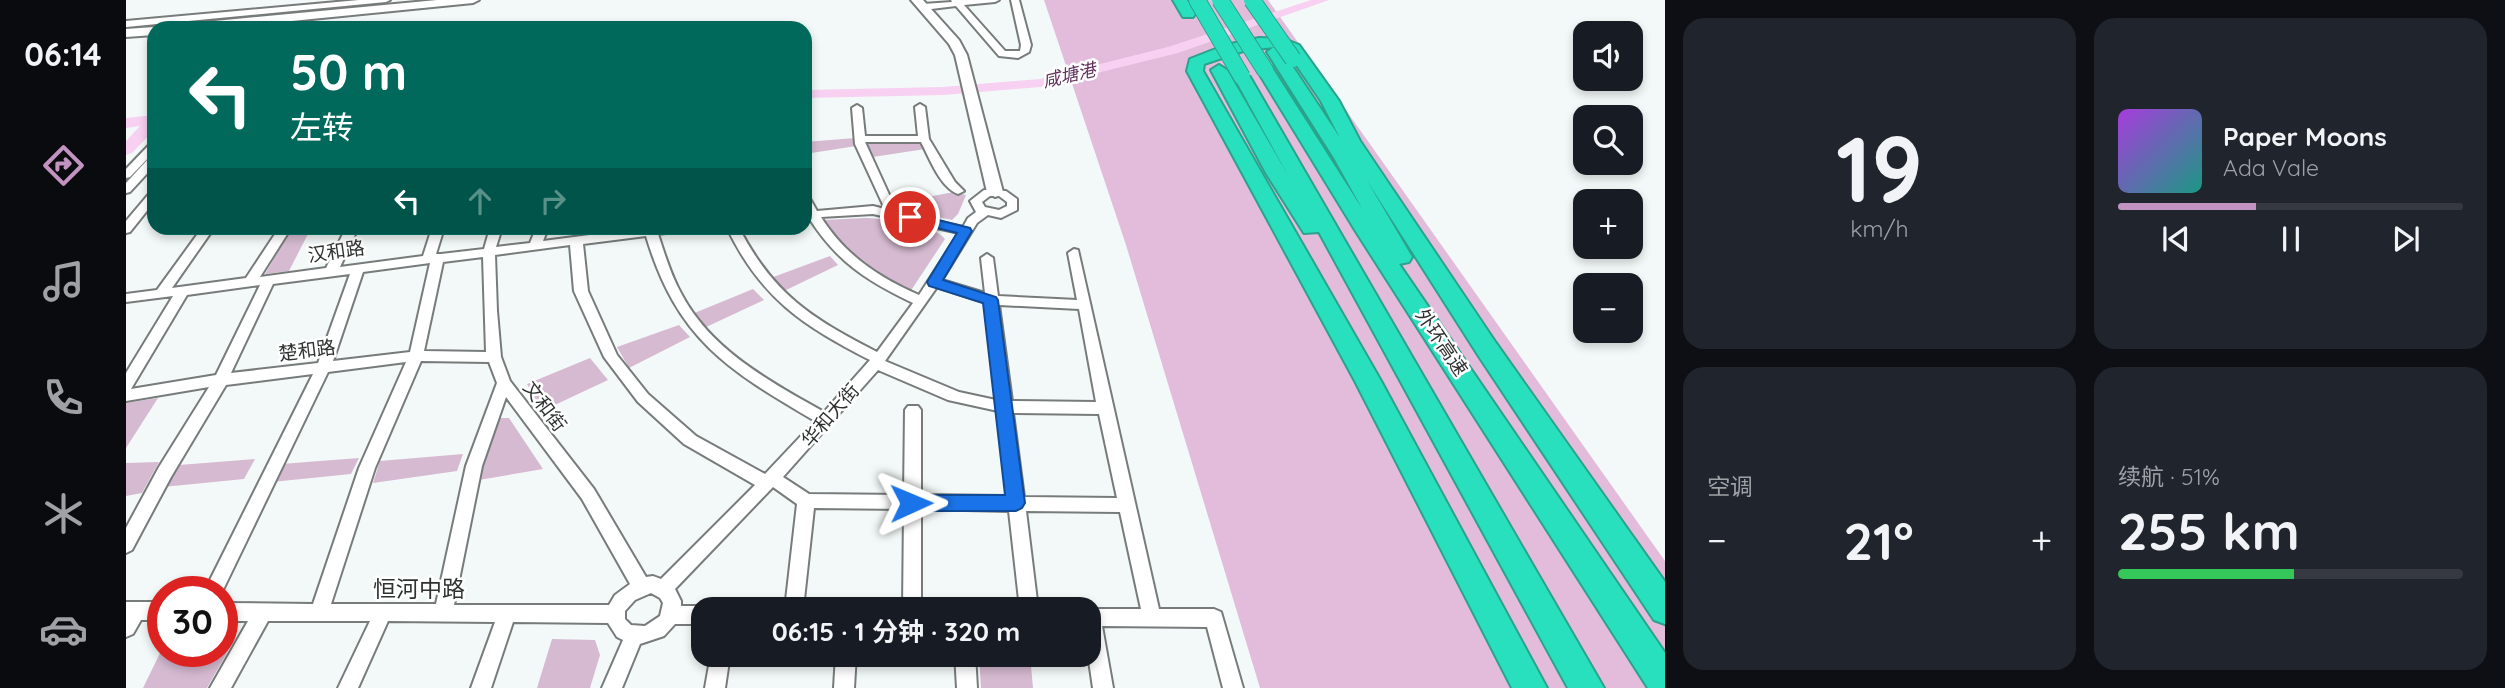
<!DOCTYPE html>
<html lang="zh">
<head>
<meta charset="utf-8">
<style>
	:root { --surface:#171b24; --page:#20242c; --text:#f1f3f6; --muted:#9ea1a6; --line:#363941; --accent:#c292c1 }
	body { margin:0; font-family:Quicksand,"Noto Sans SC",sans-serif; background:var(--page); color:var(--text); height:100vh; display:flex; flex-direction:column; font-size:26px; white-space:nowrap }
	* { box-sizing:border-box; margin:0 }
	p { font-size:23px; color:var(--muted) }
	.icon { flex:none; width:38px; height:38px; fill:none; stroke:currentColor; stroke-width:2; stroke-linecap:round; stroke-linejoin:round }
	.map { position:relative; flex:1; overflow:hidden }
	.details { display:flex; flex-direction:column; gap:18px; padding:18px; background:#0d0f14; width:840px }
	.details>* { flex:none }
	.top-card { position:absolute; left:21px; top:21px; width:665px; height:214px; border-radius:21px; box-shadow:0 4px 10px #0003; background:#00695c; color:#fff; overflow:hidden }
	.fabs { position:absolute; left:1447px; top:21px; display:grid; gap:14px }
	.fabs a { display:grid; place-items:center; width:70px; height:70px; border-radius:14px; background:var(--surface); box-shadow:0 4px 10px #0003; font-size:35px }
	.speed { position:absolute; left:21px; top:576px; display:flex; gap:14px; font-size:35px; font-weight:700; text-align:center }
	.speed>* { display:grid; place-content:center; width:91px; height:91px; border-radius:50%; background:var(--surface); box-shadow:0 4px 10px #0003; line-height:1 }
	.speed .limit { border:10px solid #d22; background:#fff; color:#111 }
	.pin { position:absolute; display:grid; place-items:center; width:60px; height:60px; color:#fff; margin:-30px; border:4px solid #fff; border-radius:50%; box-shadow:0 2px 7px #0007 }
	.me { position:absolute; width:77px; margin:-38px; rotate:89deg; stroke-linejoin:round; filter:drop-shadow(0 0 5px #0008) }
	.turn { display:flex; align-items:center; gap:24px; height:147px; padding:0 28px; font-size:32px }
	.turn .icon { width:91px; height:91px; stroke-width:2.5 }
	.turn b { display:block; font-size:49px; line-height:60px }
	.lanes { display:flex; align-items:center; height:66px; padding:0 28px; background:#0003; justify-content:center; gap:35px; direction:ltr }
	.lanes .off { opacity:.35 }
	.big { font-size:52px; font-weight:700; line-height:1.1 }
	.details .tile { flex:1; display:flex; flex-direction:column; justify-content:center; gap:10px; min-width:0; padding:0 24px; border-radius:21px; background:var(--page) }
	.details .dial { align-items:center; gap:0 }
	.dial b { font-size:91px; line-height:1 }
	.song { display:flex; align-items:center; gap:21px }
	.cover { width:84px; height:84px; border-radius:10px; background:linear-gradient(135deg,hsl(280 70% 55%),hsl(170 70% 35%)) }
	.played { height:7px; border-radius:4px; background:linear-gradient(90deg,var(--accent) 40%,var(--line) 40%) }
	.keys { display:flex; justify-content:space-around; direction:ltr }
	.heat { display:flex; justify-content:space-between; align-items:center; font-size:38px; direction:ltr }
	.charge { height:10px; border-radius:5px; background:linear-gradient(90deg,#34c759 51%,var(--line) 0) }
	.details .tiles { flex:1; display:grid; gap:18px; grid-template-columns:repeat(2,1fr) }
	.trip { position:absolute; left:565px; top:597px; width:410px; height:70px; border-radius:21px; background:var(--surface); box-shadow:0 4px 10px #0003; font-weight:700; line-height:70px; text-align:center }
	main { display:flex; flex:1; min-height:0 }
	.tabs { display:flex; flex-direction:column; width:126px; justify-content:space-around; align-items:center; background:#090b0e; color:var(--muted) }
	.tabs .icon { width:49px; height:49px }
	.tabs .on { color:var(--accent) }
	.tabs b { font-size:32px; color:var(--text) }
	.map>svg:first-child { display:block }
	.green { fill:#d6bad1 }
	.forest { fill:#e3bcdc }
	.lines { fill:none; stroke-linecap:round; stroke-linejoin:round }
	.river { fill:#f8d0f1; fill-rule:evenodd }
	.street-casing { stroke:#777c7b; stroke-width:4 }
	.secondary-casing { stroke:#777c7b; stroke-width:4 }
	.highway-casing { stroke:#2ba38c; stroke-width:4 }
	.street { fill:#fff; fill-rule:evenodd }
	.secondary { fill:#fff; fill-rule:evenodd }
	.highway { fill:#29e0be; fill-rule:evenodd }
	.highway-bridge-casing { stroke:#2ba38c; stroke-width:18; stroke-linecap:butt }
	.highway-bridge { stroke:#29e0be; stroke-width:16 }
	.route { fill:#1a73e8; stroke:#114b97; stroke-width:2 }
	.labels { text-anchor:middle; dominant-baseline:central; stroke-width:5; stroke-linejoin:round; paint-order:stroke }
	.far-water-label { font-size:18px; font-style:italic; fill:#61305b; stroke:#fff }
	.street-label { font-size:19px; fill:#2f3130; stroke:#fff }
	.near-street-label { font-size:23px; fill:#2f3130; stroke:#fff }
</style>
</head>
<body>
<main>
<nav class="tabs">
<b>06:14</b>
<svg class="icon on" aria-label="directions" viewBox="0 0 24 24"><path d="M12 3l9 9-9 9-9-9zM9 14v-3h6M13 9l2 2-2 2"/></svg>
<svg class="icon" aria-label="music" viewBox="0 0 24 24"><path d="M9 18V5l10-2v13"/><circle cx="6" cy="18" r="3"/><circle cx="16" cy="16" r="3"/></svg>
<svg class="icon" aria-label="phone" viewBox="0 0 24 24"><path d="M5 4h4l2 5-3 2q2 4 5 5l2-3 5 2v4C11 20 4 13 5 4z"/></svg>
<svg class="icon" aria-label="climate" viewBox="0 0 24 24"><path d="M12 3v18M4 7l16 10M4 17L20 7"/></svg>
<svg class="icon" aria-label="car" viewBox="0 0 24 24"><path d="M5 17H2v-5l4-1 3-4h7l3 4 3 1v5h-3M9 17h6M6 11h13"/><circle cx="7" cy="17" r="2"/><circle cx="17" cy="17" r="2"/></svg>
</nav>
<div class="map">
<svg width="1539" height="688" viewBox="0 0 1539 688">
	<rect width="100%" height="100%" fill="#f3f9f8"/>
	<g class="green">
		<path d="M729,138L730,146L679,154V142Z"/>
		<path d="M740,142L795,143L799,149L747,157Z"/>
		<path d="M828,192L840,195L832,214L826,220L775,209L770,203Z"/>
		<path d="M738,218C757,218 807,224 819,239L784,292C751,277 714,254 698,220Z"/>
		<path d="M166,228H185L163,271L139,274Z"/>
		<path d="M704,256L712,265L656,292L642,279Z"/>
		<path d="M627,289L638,300L578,328L566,314Z"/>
		<path d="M553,325L564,337L503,368L491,347Z"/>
		<path d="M464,358L482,380L416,411L401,384Z"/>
		<path d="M32,398L0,448V403Z"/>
		<path d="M374,418H383L417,469L353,480L368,422Z"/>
		<path d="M337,454L331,471L247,483L254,461Z"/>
		<path d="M233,458L225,474L146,482L155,464Z"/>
		<path d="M129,459L118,479L37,487L53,465Z"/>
		<path d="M33,462L16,493L0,496V463Z"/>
		<path d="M426,639L469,640L474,655L464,688H411Z"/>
		<path d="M96,642H107L81,688H17L37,647V651H96Z"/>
		<path d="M853,655H904L907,688H855Z"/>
	</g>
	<path class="forest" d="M918,0H1142L1539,561V688H1134L1000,245Z"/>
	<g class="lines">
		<g class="river">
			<path d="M1185,0H1203L1052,53L914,87L817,95L679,98V90L817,87L914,79L1042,47Z"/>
			<path d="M28,115V130L6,153L0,155V141L14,126L0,128V118Z"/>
		</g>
		<g class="street-casing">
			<g id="street">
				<path d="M233,0H264L260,2L0,27V21Z"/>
				<path d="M825,0H873L869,2L838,5L879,51H894L895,45L885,0H893L905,45L903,52L892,58L873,56L830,6L797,10L793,7L797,4L826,2Z"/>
				<path d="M794,104L799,107L803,139L829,182L838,191L832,194C814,187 804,159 795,142H739L771,212L837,227L842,218L850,212L844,201L858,190L880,191L891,199V210L875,218L862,215L851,223L816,280L859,293L855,258L861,254L867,258L872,296L951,300L942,253L948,249L952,250L1033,609H1088L1095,612L1117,688H1097L1081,627L976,626L987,688H967L962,654V609H960H1015L994,512L900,511L912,609H894L883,511L795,509V609H777L778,509L688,508L677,609H659L671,504L647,487L549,589L555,601V606H578L585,609H578V624H549L538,636L514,644L496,688H476L497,640L491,637L482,623L387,622L365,688H345L369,622L262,621L232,688H212L244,621H142L105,688H84L122,621H96V603L187,604L233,468L280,362L202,372L96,592H78L187,374L100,385L45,477L6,550L0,553V528L33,467L83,387L0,401V373L47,296L0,302V294L31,290L76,228H88L46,288L120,278L153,228H165L134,277L200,268L220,228H232L214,267L297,256L306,228H318L310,254H315L358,249L364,228H376L370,247L404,243L410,228H422L417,241L518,228H557L555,231L532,234C539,255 545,276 556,295C586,351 645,382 698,412L744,360C676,325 635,298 601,228H613C648,295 685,318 751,352L787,303C741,281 711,262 683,218L679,219V196L683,197L691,211L747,206L759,209L729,144L726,108L731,105L736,108L739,136H792L789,107ZM864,196H873L881,202V206L873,210L859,207L856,202ZM747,214L833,233L793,295C752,277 719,255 695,217ZM520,236C551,339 600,369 689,421L639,474L570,436L522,394L491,355L462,291L457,244ZM444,245L448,291L478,357L512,402L558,444L629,485L535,579L527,576L520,577L468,489L384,381L375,357L371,311L369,255ZM357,257L360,352L298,351L317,262ZM304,263L284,352L207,361L237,272ZM224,274L192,363L105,373L147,284ZM134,285L90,375L5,389L61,295ZM811,287L860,303L870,400L833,392L759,361ZM873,305L953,309L970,402L886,401ZM295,361L363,362L371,383L340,466L310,604H205L249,468ZM752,370L822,400L872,411L881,496L795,495V410L792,406H782L779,410L778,495L683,494L657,477ZM380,397L456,499L504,584L489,595L483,605H328L356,466ZM887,413L973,414L991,498L898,497ZM525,593L534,598L537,603L534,616L519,626L505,625L499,619V611L509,600Z"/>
				<path d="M28,143V152L4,177L0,178V169L24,144Z"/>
				<path d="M28,156V166L4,192L0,193V183L24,157Z"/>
				<path d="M28,194V202L4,232L0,233V221L22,195Z"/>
				<path d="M0,602H37V620H15L7,634L0,637Z"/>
				<path d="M585,654H604L599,688H579Z"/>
				<path d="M710,654H730L728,688H708Z"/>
				<path d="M829,654H849L851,688H831Z"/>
			</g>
		</g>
		<g class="secondary-casing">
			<g id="secondary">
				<path d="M311,0H353L347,3L94,28H51L57,24Z"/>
				<path d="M785,0H797L833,40L841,55L877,192L875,195L869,197L861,192L829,55L823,44Z"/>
				<path d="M28,27L31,28H28V35L0,37V29Z"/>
			</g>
		</g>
		<g class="highway-casing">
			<g id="highway">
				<path d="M1047,0H1061L1069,14L1067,17H1057Z"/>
				<path d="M1133,38L1158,39L1173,45L1213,101L1234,141L1370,343L1539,582V624L1528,620L1352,355L1240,179L1286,257L1283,262L1273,264L1539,653V688H1522L1229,230L1131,70L1133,66H1145L1237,210L1208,158L1141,52L1148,47L1120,50L1078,64L1077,71L1255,381L1421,688H1386L1229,381L1061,71L1064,59L1100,45ZM1151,48L1161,51L1195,101L1214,138L1155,49Z"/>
				<path d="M1093,65L1101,70L1163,177L1108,77L1116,72L1124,77L1478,688H1442L1193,232L1178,233L1140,173L1085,70Z"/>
			</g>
		</g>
		<use href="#street" class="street"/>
		<use href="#secondary" class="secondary"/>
		<use href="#highway" class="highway"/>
		<g class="highway-bridge-casing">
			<g id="highway-bridge">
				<path d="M1071,0L1116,77"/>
				<path d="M1094,0L1139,70"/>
				<path d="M1126,0L1167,59"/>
			</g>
		</g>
		<use href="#highway-bridge" class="highway-bridge"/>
	</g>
	<path class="route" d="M784,213L844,228L846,231L817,280L870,297L872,300L899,503L896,508L890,511H785L779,509L776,503L779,497L785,495H879L857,303L803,286L801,282L831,233L779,220V214Z"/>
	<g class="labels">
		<g class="far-water-label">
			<text transform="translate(943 75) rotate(-13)">咸塘港</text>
		</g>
		<g class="street-label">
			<text transform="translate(210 251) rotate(-8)">汉和路</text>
			<text transform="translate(1316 342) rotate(56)">外环高速</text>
			<text transform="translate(181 350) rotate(-7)">楚和路</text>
			<text transform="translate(419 406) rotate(53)">文和街</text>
			<text transform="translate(704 415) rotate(-49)">华和大街</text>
		</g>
		<g class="near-street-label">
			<text x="293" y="588">恒河中路</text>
		</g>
	</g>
</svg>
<div class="fabs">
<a><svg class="icon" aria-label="sound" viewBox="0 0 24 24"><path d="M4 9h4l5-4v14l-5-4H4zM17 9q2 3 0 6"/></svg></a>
<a><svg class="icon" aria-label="search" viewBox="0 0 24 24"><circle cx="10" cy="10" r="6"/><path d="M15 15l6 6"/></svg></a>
<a>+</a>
<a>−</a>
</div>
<div class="speed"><div class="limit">30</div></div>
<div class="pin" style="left:784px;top:217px;background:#d93025"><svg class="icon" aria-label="arrive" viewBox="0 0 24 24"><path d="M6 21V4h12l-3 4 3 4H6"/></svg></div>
<svg class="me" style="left:785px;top:503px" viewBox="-20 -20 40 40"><path d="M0-17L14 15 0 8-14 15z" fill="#1a73e8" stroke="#fff" stroke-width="4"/></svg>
<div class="trip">06:15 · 1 分钟 · 320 m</div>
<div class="top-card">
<div class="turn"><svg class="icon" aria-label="left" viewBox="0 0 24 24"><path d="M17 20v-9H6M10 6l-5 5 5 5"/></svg><div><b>50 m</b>左转</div></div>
<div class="lanes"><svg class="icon" aria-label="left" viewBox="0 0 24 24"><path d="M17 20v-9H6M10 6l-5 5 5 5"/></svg><svg class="icon off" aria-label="ahead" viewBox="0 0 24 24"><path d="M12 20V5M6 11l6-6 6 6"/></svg><svg class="icon off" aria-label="right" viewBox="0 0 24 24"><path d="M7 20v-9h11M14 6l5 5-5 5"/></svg></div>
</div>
</div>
<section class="details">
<div class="tiles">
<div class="tile dial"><b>19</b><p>km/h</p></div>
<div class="tile">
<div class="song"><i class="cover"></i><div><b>Paper Moons</b><p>Ada Vale</p></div></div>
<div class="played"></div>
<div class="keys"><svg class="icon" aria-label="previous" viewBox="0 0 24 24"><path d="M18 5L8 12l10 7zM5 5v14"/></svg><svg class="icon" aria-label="pause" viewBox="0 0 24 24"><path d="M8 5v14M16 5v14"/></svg><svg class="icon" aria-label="next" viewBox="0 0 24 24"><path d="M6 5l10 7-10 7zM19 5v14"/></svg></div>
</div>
<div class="tile"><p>空调</p>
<div class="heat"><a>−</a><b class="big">21°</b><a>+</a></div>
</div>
<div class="tile"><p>续航 · 51%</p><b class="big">255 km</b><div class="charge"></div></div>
</div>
</section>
</main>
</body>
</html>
